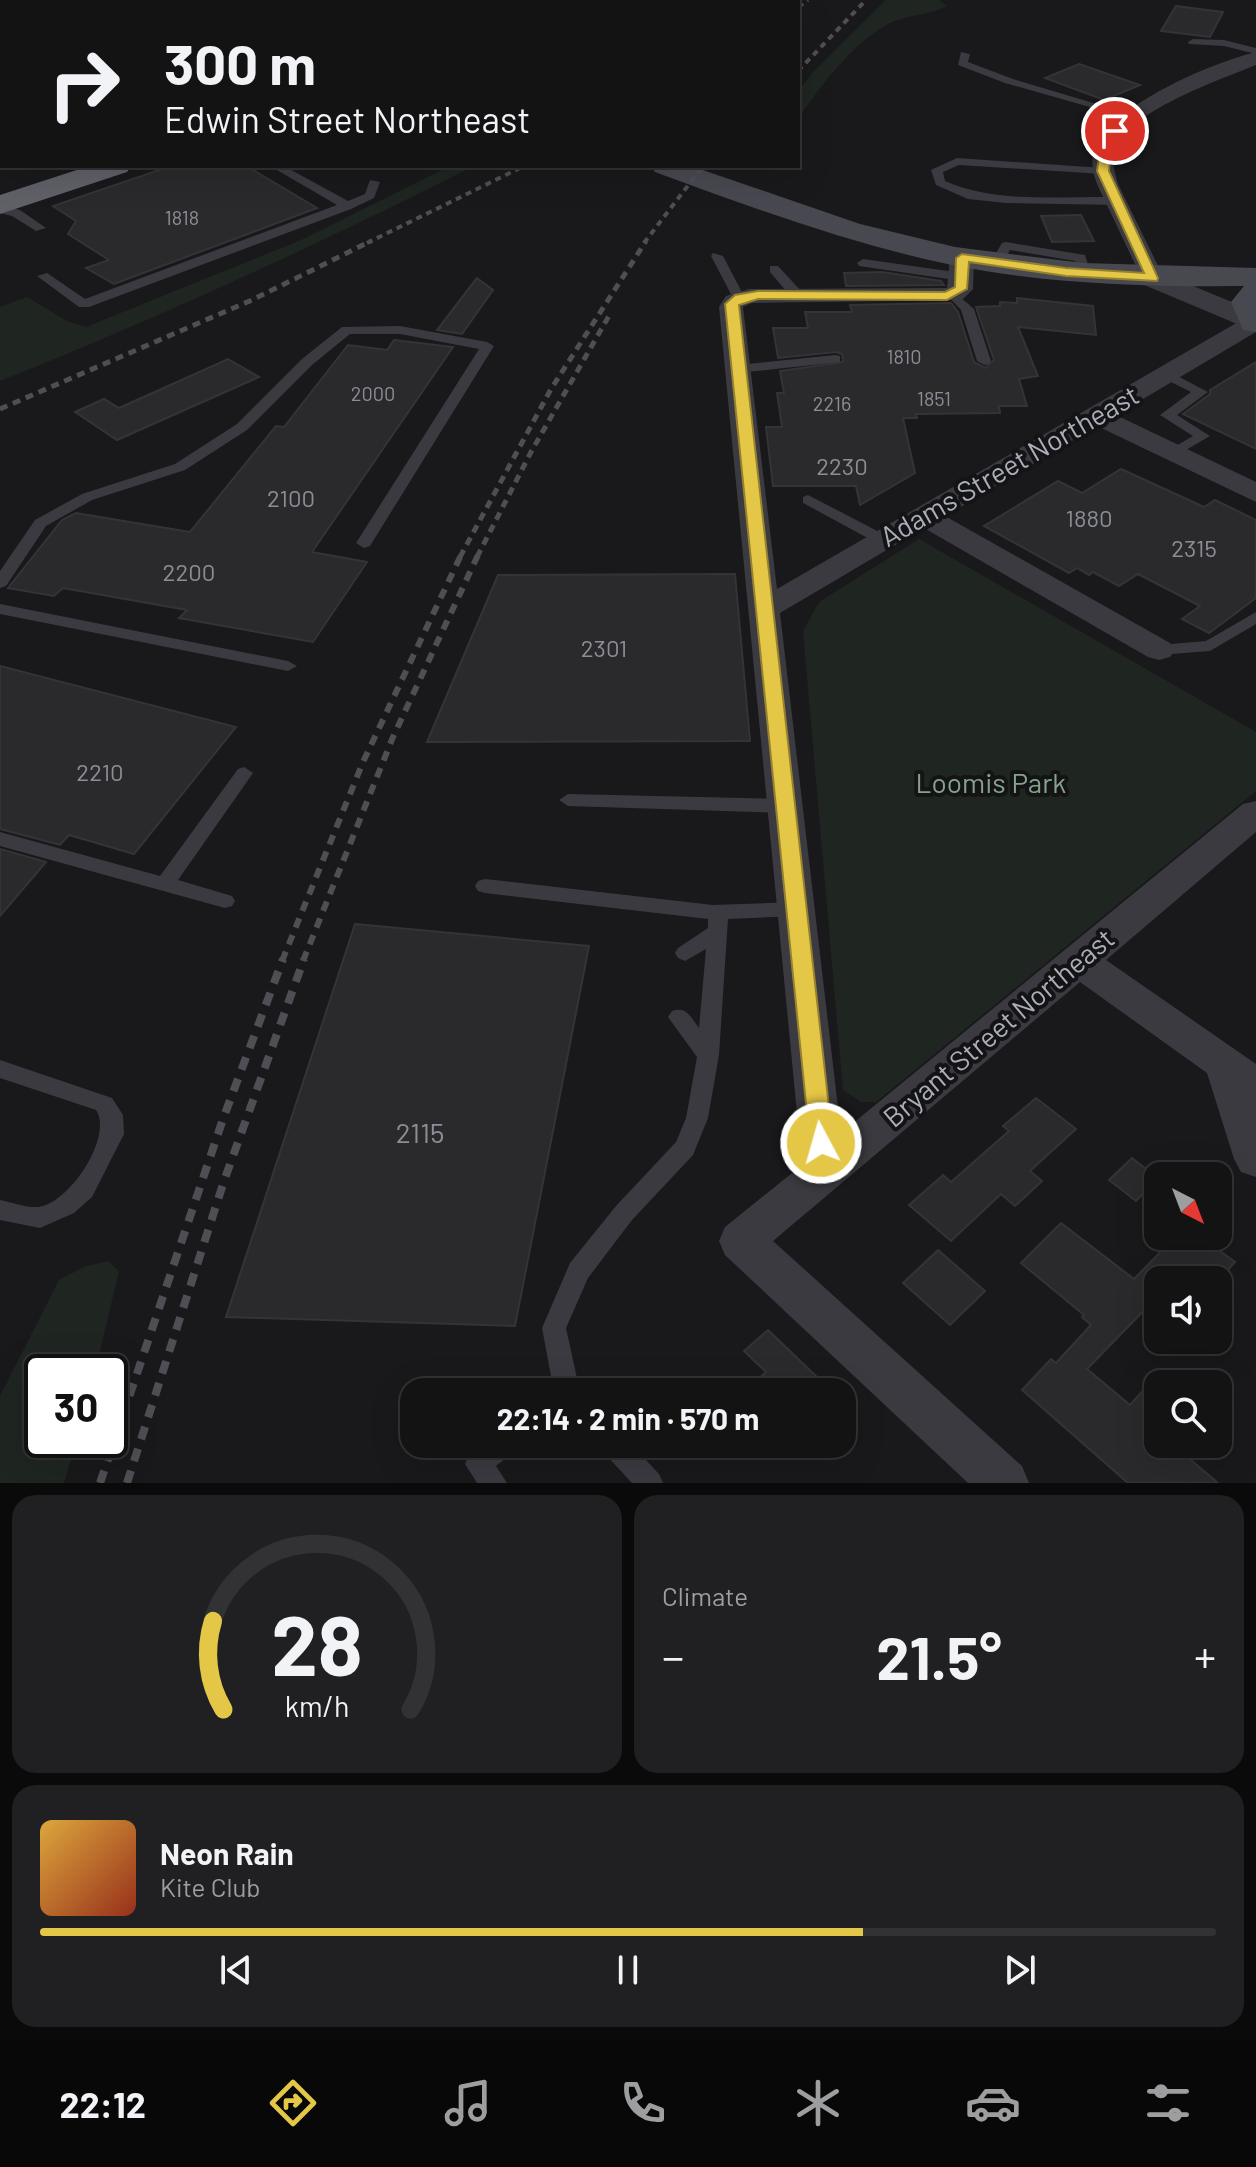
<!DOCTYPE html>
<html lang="en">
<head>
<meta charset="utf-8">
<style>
	:root { --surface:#131314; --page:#202022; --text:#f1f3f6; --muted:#9d9ea0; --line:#323234; --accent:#e5c747 }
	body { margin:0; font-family:Barlow,sans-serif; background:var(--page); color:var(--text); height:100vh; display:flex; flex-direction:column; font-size:30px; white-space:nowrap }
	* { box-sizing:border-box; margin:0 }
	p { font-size:26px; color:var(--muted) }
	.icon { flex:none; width:44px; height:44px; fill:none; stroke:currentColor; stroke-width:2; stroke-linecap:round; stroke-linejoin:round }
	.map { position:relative; height:1483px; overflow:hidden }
	.side { display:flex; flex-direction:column; gap:12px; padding:12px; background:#0a0a0b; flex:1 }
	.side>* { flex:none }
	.top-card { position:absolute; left:0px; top:0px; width:800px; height:168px; box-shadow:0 8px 32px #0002,0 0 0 2px var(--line); background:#131314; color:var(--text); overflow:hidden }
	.needle { width:52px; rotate:138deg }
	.tools { position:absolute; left:1144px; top:1162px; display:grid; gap:16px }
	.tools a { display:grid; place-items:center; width:88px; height:88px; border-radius:16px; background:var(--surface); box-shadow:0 8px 32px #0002,0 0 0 2px var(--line); font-size:40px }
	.speed { position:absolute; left:24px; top:1354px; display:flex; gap:16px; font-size:40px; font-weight:700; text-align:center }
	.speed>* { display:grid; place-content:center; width:104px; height:104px; border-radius:50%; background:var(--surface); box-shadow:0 8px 32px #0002,0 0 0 2px var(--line); line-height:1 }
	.speed .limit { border:4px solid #111; border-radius:12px; background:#fff; color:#111 }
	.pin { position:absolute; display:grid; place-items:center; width:68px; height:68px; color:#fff; margin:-34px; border:4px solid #fff; border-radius:50%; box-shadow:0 2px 8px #0007 }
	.me { position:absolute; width:88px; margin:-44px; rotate:354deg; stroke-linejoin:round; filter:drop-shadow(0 0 6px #0008) }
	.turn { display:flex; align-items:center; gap:28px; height:168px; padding:0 32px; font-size:36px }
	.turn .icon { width:104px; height:104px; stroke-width:2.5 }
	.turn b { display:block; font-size:56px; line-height:68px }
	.big { font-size:60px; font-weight:700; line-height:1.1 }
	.side .card { flex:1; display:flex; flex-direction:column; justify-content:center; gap:12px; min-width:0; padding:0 28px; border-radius:24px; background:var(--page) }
	.side .dial { align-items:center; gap:0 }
	.dial svg { height:208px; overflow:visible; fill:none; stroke:var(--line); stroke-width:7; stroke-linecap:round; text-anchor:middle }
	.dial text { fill:var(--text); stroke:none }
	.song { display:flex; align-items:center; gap:24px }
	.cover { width:96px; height:96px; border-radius:12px; background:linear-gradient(135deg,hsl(40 70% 55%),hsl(10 70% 35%)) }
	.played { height:8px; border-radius:4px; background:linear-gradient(90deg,var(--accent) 70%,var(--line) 70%) }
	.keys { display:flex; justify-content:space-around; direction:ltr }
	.heat { display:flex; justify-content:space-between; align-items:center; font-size:44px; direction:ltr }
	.side .tiles { flex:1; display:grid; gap:12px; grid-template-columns:1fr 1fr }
	.card:last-child { grid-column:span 2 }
	.trip { position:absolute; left:400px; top:1378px; width:456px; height:80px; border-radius:24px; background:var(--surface); box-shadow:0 8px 32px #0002,0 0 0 2px var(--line); font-weight:700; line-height:80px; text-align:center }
	.menu { display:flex; height:128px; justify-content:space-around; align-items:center; background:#080808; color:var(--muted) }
	.menu .icon { width:56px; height:56px }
	.menu .on { color:var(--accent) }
	.menu b { font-size:36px; color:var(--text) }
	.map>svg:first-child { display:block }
	.green { fill:#1f2621 }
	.building { fill:#2a292c; stroke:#343337; stroke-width:2 }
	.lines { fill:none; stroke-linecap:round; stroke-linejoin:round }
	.service { fill:#3a3a40; fill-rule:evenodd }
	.minor { fill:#3a3a40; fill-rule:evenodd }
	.tertiary { fill:#3a3a40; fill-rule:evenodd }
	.secondary { fill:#484950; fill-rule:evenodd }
	.trunk { fill:#5f6068; fill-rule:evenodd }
	.rail-far3 { stroke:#4e4e55; stroke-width:4; stroke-dasharray:6 5; stroke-linecap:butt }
	.rail-far2 { stroke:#4e4e55; stroke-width:5; stroke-dasharray:8 6; stroke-linecap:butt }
	.rail-far1 { stroke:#4e4e55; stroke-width:6; stroke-dasharray:10 8; stroke-linecap:butt }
	.rail { stroke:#4e4e55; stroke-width:8; stroke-dasharray:13 10; stroke-linecap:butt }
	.route { fill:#e5c747; stroke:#95812e; stroke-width:2 }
	.labels { text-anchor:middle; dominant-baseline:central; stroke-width:8; stroke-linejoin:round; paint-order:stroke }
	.far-number-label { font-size:20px; fill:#8c8e96 }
	.number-label { font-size:24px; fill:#8c8e96 }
	.street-label { font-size:28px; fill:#acafba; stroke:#141416 }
	.park-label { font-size:28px; fill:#85a38b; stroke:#141416 }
	.near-number-label { font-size:28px; fill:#8c8e96 }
</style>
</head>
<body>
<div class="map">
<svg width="1256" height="1483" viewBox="0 0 1256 1483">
	<rect width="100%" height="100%" fill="#19191b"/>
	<g class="green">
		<path d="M886,0H939L947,6C928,16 907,14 888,24C851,45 822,84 798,119V92L812,73Z"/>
		<path d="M450,166H474C319,244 161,317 0,381V307L27,297L67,321L86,327L301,240Z"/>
		<path d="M919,539L1256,732V791L876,1102H861L843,1090L803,631L819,602Z"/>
		<path d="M108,1261L119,1271L95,1372H42V1440H77L64,1483H0V1396L59,1280L84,1267Z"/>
	</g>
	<g class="building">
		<path d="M1176,6L1223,12L1210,37L1161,31Z"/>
		<path d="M1079,64L1140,85L1104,100L1045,78Z"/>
		<path d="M171,166L248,167L317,208L114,284L86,268L109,260L68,234L76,221L53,206Z"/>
		<path d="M1081,215L1094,241L1052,242L1041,216Z"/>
		<path d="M882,272L941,281L944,285L846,286L844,273Z"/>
		<path d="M477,278L493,290L462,334L437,330Z"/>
		<path d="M1017,298L1093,306L1096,335L1018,327L1038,376L1019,379L1027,406H999L1000,413L916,414L917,418H903L915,473L860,505L856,486H773L766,427H782L777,393H784L780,371L843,362L842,354L836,352L778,358L773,328H808L805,312H852L850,305L951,303L958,312L974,362L985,368L994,360L976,307L1000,306V302L1017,303Z"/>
		<path d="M394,340L453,347L312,552L367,562L313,642L179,618L187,610L63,588L54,596L8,588L62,520L76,513L190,532L276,426L284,427L348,345L387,350Z"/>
		<path d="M228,359L259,377L117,440L75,412L104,399L119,408Z"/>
		<path d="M1256,362V449L1183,414L1210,394V390Z"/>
		<path d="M1121,469L1204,507L1215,500L1256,520V598L1209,633L1182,619L1200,606L1138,574L1119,586L1093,572L1089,575L1077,568L1069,573L984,526L1058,481L1082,493Z"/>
		<path d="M735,574L750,741L427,742L498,575Z"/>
		<path d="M0,666L236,727L134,854L69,835L60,845L0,829Z"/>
		<path d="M0,849L46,862L0,916Z"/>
		<path d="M355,924L589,946L515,1326L226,1317Z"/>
		<path d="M1036,1098L1076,1129L1030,1171L1042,1181L1015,1206L1001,1194L951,1241L909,1205L943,1175L951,1182L1009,1131L1003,1126Z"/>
		<path d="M1132,1158L1158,1178L1136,1201L1109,1180Z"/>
		<path d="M1061,1223L1134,1279L1176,1236H1199L1235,1262L1219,1280H1158V1296L1087,1369L1130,1405L1158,1374V1444H1172L1218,1483H1128L1022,1390L1051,1359L1056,1363L1091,1325L1082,1317L1084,1315L1021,1263Z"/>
		<path d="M938,1250L985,1291L950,1325L903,1283Z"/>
		<path d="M768,1330L817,1377L801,1392H744L766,1372L744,1351Z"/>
	</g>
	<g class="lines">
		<g class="service">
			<path d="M470,0H486L488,2H472Z"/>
			<path d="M1193,39L1224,40L1256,48V54L1224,46L1189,44L1188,42Z"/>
			<path d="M961,52L970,54L968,62L1013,79L1137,116L1132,119L1005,83L958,65Z"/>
			<path d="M957,158L1103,168L1109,171L1103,174L959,165L943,172L945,181C998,204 1061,196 1118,197L1124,201L1118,205L1006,203L968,199L936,185L931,170Z"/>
			<path d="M270,166H284L348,201L365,194L370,180L380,182L374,198L351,209L89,307H79L37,276L47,273L85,299L337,205Z"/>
			<path d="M0,205L20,210L46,228L36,231L12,216L0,213Z"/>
			<path d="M1006,242L1085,255L1091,274L1081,277L1075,261L1010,250L1000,266H992L990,263L1002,243Z"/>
			<path d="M713,253L723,256L745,298L744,301L733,298L711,256Z"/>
			<path d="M863,259L962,273L968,277L962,281L859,266L857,263Z"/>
			<path d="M770,266H778L802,292V298H792L770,272Z"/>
			<path d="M953,291L974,309L991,361L989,364L984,365L977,361L961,310L947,295Z"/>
			<path d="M400,326L487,342L494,346L370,546L364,548L356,543L479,349L400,334H350L312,365L247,430L185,470L92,500L46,526L6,586L0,588V571L35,520L82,494L175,464L237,424L302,359L342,327Z"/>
			<path d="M835,355L840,356V362L738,373L731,369L738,365Z"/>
			<path d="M1166,370L1208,392L1177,415L1210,436L1174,457L1167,453L1169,450L1193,436L1160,415L1191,392L1161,377L1159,374Z"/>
			<path d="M808,495L887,536L889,539L887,542H875L803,503V497Z"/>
			<path d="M0,604L288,661L297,666L288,671L0,614Z"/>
			<path d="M1256,612V624L1210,651L1159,655L1151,650L1159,645L1206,641Z"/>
			<path d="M244,767L253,773L178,880L232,896L235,901L232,906L225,908L0,846V832L160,876L238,769Z"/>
			<path d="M568,794L785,799L794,806L785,813L568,806L559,800Z"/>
			<path d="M485,879L713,905L796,902L803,904L806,909L803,914L796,916L728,919L719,1055L708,1118L693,1155L632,1220L588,1278L566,1328L580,1392H554L542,1328L570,1263L616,1206L676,1142L686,1118L697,1057L668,1017L672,1011C686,1006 691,1017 699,1028L706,949L685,961L678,958L675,953L678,948L708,928V919L485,893L478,891L475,886L478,881Z"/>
			<path d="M0,1060L112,1098L123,1115L124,1134L92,1197L74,1213L40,1228L0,1220V1200C11,1202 26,1208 37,1207C68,1206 114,1136 96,1110L0,1078Z"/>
			<path d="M483,1444H516L512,1453L496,1466L507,1483H477L465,1464L469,1455Z"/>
			<path d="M600,1444H631L659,1474L663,1483H632L604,1453Z"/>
		</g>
		<g class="minor">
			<path d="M1256,52V65C1222,79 1122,113 1114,153C1112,164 1115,174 1118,184L1164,278L1152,285L1144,283L1097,184C1093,173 1090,160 1095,148C1116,103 1209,64 1256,52Z"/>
			<path d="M962,251L974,258L973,289L962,300L752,303L743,307L777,589L1245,318L1256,316V332L1116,415L1256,482V502L1097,426L945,516L1170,643L1175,650L1170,657L1159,660L1148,657L924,528L780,613L841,1133L1243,804L1256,801V832L1106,960L1256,1064V1177L1241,1172L1234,1159L1207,1073L1080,982L773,1241L1022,1466L1029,1483H968L725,1255L719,1241L725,1227L802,1165L719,307L726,296L749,289L947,288L950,258Z"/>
		</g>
		<g class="tertiary">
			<path d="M390,0H413L389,2Z"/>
			<path d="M1152,269L1256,312V332L1142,284L1137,278L1142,272Z"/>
		</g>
		<g class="secondary">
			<rect x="0" y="12" width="2" height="14"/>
			<path d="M651,166H691L860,224L955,247L1083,263L1256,268V332L1243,330L1231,302L1244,286C1147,287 1048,284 952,265C850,244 753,208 655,172Z"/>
		</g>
		<g class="trunk">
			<path d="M557,0H586L555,2Z"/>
			<path d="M601,0H629L599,2Z"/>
			<path d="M89,166H131L127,172L0,214V195Z"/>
		</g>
		<g class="rail-far3">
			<path d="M798,7L808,0"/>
			<path d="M798,71L866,0"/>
			<path d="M367,243L524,166"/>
			<path d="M644,243L703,166"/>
		</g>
		<g class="rail-far2">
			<path d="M0,409L252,300L371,241"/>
			<path d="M460,557L551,389L646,241"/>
			<path d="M477,557L531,452L610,314"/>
		</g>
		<g class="rail-far1">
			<path d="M282,961L363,762L461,555"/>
			<path d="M303,961L393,737L478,555"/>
		</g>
		<g class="rail">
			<path d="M100,1483L223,1119L283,959"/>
			<path d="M127,1483L224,1181L304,959"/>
		</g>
	</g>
	<path class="route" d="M1111,128L1120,131L1111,148L1109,171L1158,278L1157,281L1066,276L969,262L967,289L947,300L758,299L739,305L833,1143L829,1150L821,1153L813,1150L810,1143L725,304L735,295L758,291L945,292L955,287L956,258L962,254L1066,268L1144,273L1097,171L1100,148Z"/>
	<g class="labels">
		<g class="far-number-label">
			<text x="182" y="217">1818</text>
			<text x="904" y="356">1810</text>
			<text x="373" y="393">2000</text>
			<text x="934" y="398">1851</text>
			<text x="832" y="403">2216</text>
		</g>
		<g class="number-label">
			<text x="842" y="465">2230</text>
			<text x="291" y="497">2100</text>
			<text x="1089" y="517">1880</text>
			<text x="1194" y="547">2315</text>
			<text x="189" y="571">2200</text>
			<text x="604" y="647">2301</text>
			<text x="100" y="771">2210</text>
		</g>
		<g class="street-label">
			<text transform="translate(1009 465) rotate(-30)">Adams Street Northeast</text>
			<text transform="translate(998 1027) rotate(-40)">Bryant Street Northeast</text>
		</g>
		<g class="park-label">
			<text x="991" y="782">Loomis Park</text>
		</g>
		<g class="near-number-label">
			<text x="420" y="1132">2115</text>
		</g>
	</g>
</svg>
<div class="tools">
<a><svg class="needle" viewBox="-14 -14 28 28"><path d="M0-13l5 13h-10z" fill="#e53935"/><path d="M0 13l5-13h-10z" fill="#9d9ea0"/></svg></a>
<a><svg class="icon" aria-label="sound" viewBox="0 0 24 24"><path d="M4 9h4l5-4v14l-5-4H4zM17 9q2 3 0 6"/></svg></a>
<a><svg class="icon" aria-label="search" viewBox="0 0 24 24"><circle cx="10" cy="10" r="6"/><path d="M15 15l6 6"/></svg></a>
</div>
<div class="speed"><div class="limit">30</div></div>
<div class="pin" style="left:1115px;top:131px;background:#d93025"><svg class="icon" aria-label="arrive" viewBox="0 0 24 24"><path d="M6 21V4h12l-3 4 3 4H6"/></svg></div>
<svg class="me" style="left:821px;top:1143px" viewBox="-20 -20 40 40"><circle r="17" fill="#e5c747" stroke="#fff" stroke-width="3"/><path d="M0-11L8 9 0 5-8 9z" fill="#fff"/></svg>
<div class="trip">22:14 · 2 min · 570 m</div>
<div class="top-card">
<div class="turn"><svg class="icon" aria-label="right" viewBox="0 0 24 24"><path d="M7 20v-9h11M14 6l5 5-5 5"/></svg><div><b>300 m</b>Edwin Street Northeast</div></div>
</div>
</div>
<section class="side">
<div class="tiles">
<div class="card dial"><svg viewBox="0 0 100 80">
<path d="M14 69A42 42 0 1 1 86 69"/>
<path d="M14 69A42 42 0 0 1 10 35" stroke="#e5c747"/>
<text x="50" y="56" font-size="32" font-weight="700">28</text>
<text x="50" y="72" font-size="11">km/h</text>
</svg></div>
<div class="card"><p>Climate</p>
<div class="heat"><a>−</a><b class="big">21.5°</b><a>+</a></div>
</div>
<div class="card">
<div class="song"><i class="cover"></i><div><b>Neon Rain</b><p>Kite Club</p></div></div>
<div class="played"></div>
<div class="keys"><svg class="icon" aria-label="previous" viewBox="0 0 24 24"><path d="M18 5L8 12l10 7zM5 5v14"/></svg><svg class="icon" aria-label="pause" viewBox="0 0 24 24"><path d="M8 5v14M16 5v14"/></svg><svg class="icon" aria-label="next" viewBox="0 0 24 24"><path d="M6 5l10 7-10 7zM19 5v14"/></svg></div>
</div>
</div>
</section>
<nav class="menu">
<b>22:12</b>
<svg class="icon on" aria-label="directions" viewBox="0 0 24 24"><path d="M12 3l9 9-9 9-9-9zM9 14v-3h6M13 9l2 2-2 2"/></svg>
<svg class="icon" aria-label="music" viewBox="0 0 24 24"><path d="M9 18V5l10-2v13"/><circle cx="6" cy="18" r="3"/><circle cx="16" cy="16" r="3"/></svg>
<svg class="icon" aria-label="phone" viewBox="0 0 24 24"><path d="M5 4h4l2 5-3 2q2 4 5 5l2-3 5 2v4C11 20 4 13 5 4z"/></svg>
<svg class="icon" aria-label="climate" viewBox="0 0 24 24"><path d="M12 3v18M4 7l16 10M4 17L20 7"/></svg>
<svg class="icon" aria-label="car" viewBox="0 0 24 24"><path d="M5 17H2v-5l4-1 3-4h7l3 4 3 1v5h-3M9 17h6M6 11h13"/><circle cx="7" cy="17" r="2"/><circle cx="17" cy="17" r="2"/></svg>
<svg class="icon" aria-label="filters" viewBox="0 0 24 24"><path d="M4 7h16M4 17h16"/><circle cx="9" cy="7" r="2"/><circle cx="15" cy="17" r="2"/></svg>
</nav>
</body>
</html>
